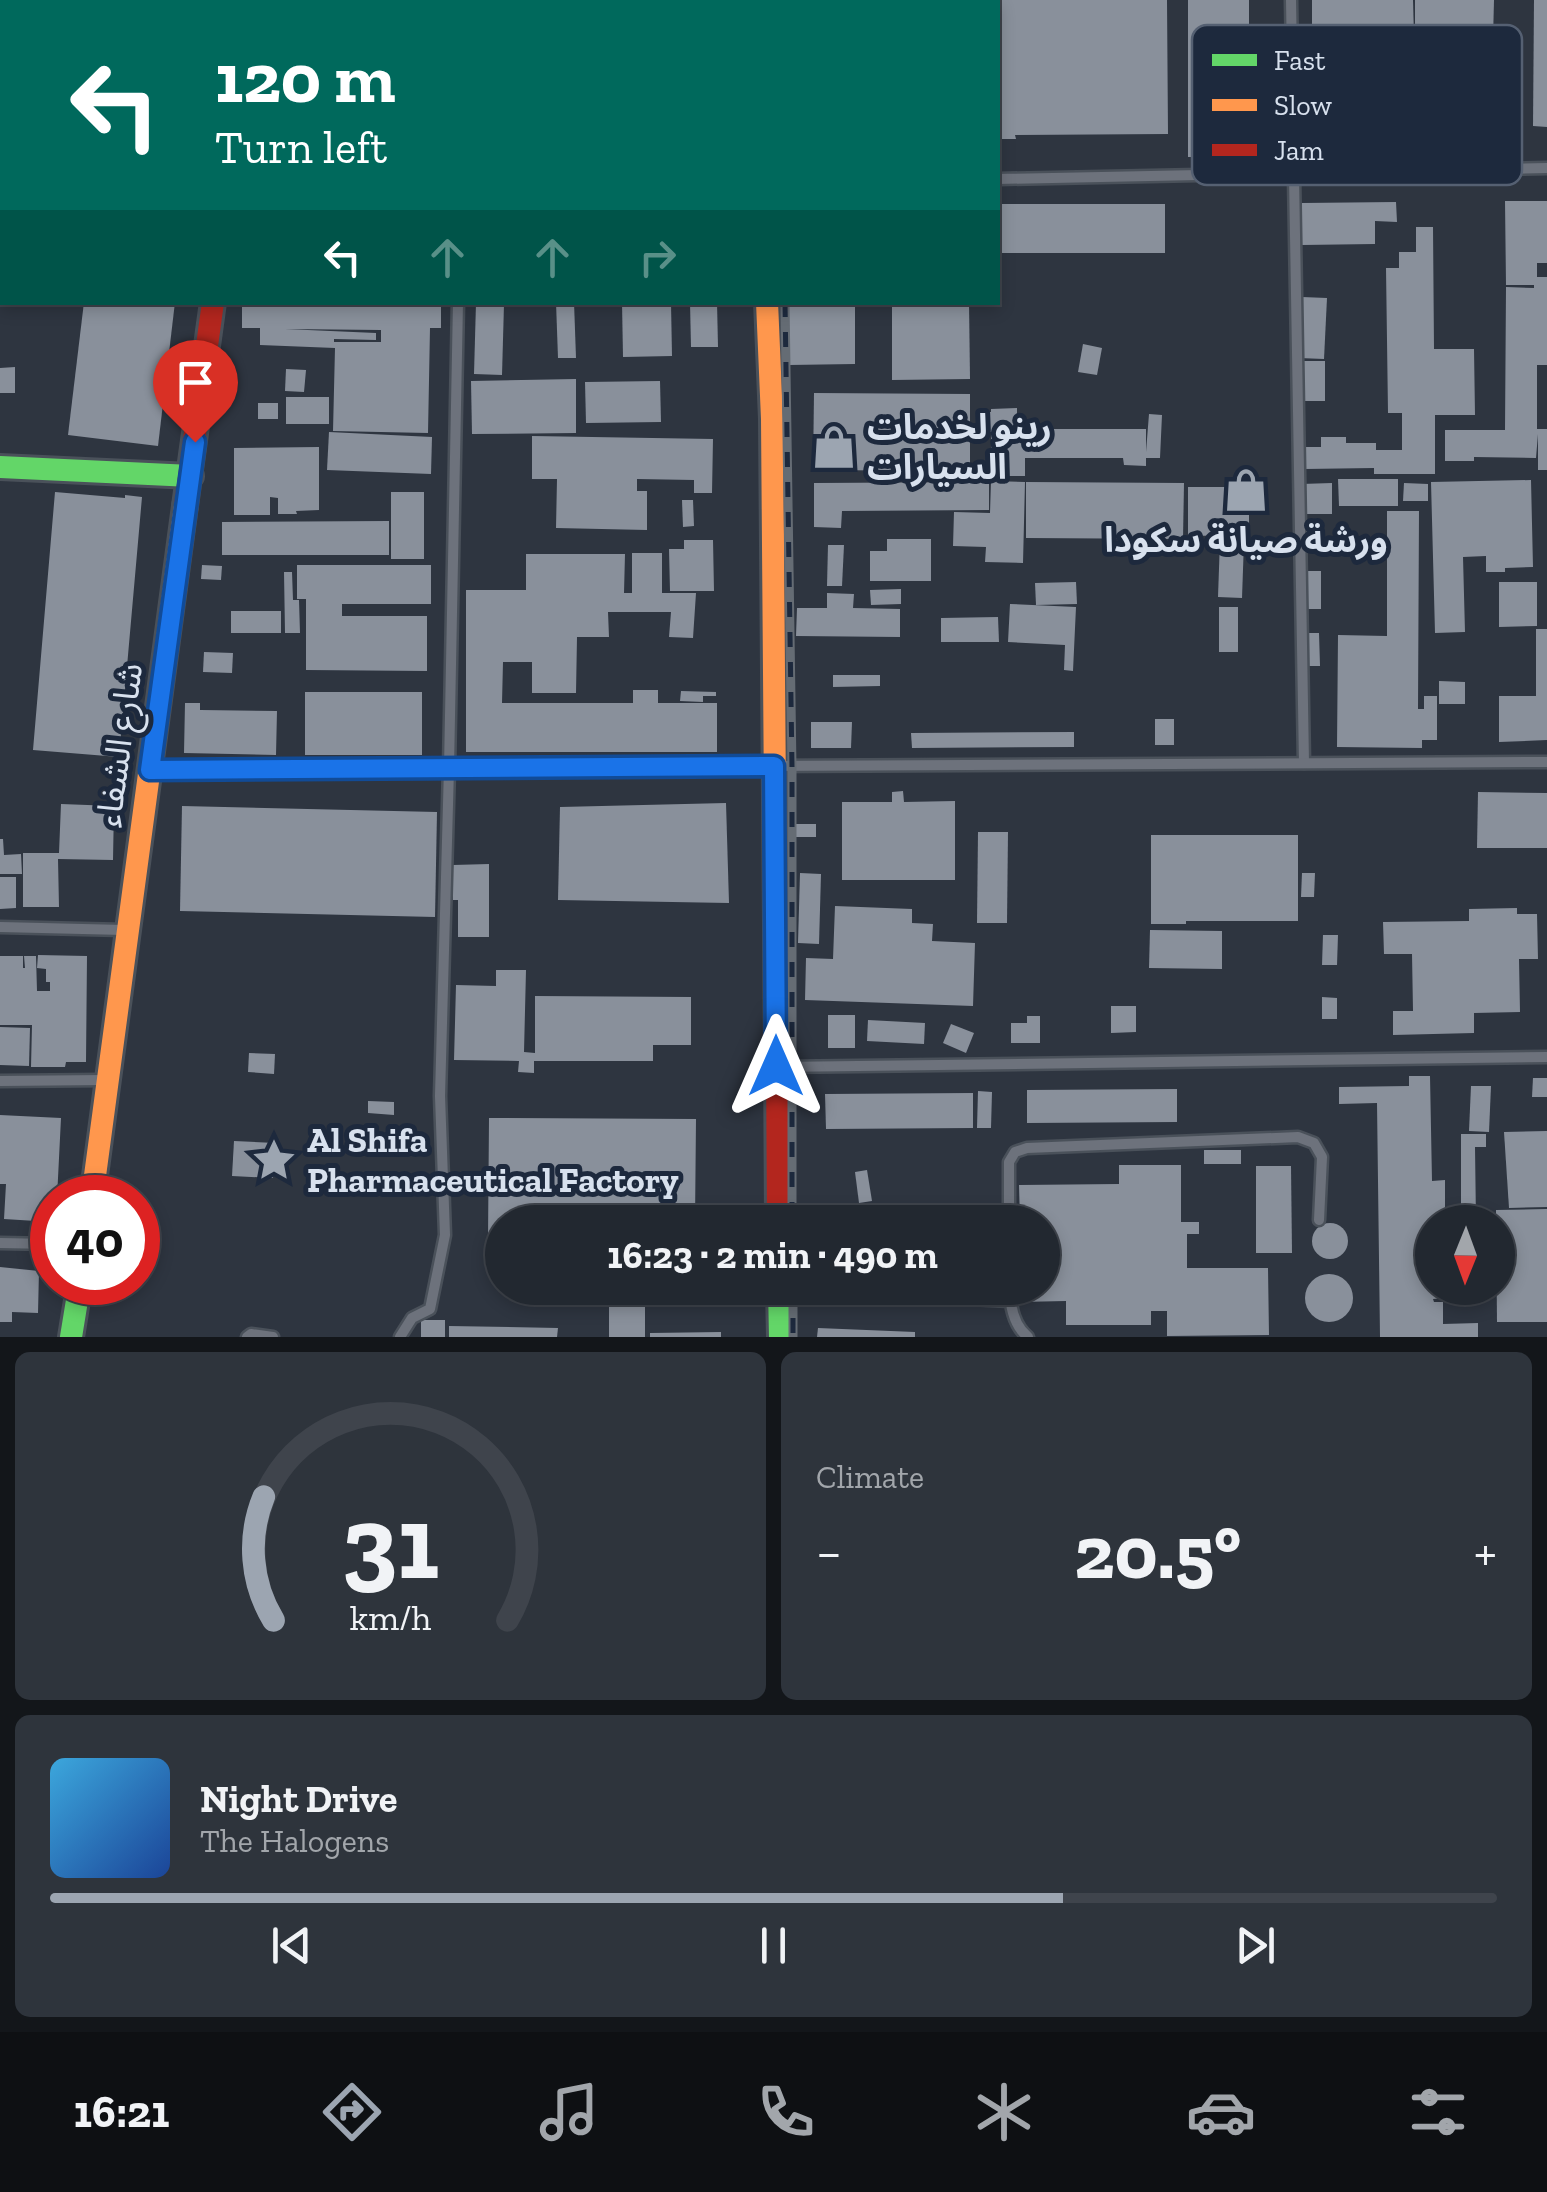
<!DOCTYPE html>
<html lang="en">
<head>
<meta charset="utf-8">
<style>
	:root { --surface:#222830; --page:#2e343c; --text:#f1f3f6; --muted:#a2a6ab; --line:#3f444c; --accent:#9ca5b1 }
	body { margin:0; font-family:"Zilla Slab","Noto Sans Arabic",serif; background:var(--page); color:var(--text); height:100vh; display:flex; flex-direction:column; font-size:38px; white-space:nowrap }
	* { box-sizing:border-box; margin:0 }
	p { font-size:32px; color:var(--muted) }
	.icon { flex:none; width:55px; height:55px; fill:none; stroke:currentColor; stroke-width:2; stroke-linecap:round; stroke-linejoin:round }
	.map { position:relative; height:1337px; overflow:hidden }
	.details { display:flex; flex-direction:column; gap:15px; padding:15px; background:#13161a; flex:1 }
	.details>* { flex:none }
	.guide { position:absolute; left:0px; top:0px; width:1000px; height:305px; box-shadow:0 5px 15px #0003,0 0 0 2px var(--line); background:#00695c; color:#fff; overflow:hidden }
	.needle { width:65px; rotate:181deg }
	.buttons { position:absolute; left:1415px; top:1205px; display:grid; gap:20px }
	.buttons a { display:grid; place-items:center; width:100px; height:100px; border-radius:50%; background:var(--surface); box-shadow:0 5px 15px #0003,0 0 0 2px var(--line); font-size:50px }
	.speed { position:absolute; left:30px; top:1175px; display:flex; gap:20px; font-size:50px; font-weight:700; text-align:center }
	.speed>* { display:grid; place-content:center; width:130px; height:130px; border-radius:50%; background:var(--surface); box-shadow:0 5px 15px #0003,0 0 0 2px var(--line); line-height:1 }
	.speed .limit { border:15px solid #d22; background:#fff; color:#111 }
	.pin { position:absolute; display:grid; place-items:center; width:85px; height:85px; color:#fff; margin:-102px -42px; border-radius:50% 50% 50% 0; rotate:-45deg; box-shadow:0 0 10px #0007 }
	.pin .icon { rotate:45deg }
	.me { position:absolute; width:110px; margin:-55px; rotate:0deg; stroke-linejoin:round; filter:drop-shadow(0 0 8px #0008) }
	.turn { display:flex; align-items:center; gap:35px; height:210px; padding:0 50px; font-size:45px }
	.turn .icon { width:130px; height:130px; stroke-width:2.5 }
	.turn b { display:block; font-size:70px; line-height:85px }
	.lanes { display:flex; align-items:center; height:95px; padding:0 50px; background:#0003; justify-content:center; gap:50px; direction:ltr }
	.lanes .off { opacity:.35 }
	.big { font-size:75px; font-weight:700; line-height:1.1 }
	.details .card { flex:1; display:flex; flex-direction:column; justify-content:center; gap:15px; min-width:0; padding:0 35px; border-radius:15px; background:var(--page) }
	.details .dial { align-items:center; gap:0 }
	.dial svg { height:260px; overflow:visible; fill:none; stroke:var(--line); stroke-width:7; stroke-linecap:round; text-anchor:middle }
	.dial text { fill:var(--text); stroke:none }
	.song { display:flex; align-items:center; gap:30px }
	.cover { width:120px; height:120px; border-radius:15px; background:linear-gradient(135deg,hsl(200 70% 55%),hsl(220 70% 35%)) }
	.played { height:10px; border-radius:5px; background:linear-gradient(90deg,var(--accent) 70%,var(--line) 70%) }
	.keys { display:flex; justify-content:space-around; direction:ltr }
	.heat { display:flex; justify-content:space-between; align-items:center; font-size:55px; direction:ltr }
	.details .tiles { flex:1; display:grid; gap:15px; grid-template-columns:1fr 1fr }
	.card:last-child { grid-column:span 2 }
	.trip { position:absolute; left:485px; top:1205px; width:575px; height:100px; border-radius:50px; background:var(--surface); box-shadow:0 5px 15px #0003,0 0 0 2px var(--line); font-weight:700; line-height:100px; text-align:center }
	.dock { display:flex; height:160px; justify-content:space-around; align-items:center; background:#0e1013; color:var(--muted) }
	.dock .icon { width:70px; height:70px }
	.dock .current { color:var(--accent) }
	.dock b { font-size:45px; color:var(--text) }
	.map>svg:first-child { display:block }
	.building { fill:#89909b; fill-rule:evenodd }
	.lines { fill:none; stroke-linecap:round; stroke-linejoin:round }
	.lane-casing { stroke:#4a515a; stroke-width:15 }
	.fast-casing { stroke:#4a515a; stroke-width:28 }
	.slow-casing { stroke:#4a515a; stroke-width:28 }
	.jam-casing { stroke:#4a515a; stroke-width:28 }
	.lane { stroke:#6d727c; stroke-width:10 }
	.fast { stroke:#63d668; stroke-width:22 }
	.slow { stroke:#ff974d; stroke-width:22 }
	.jam { stroke:#b3261e; stroke-width:22 }
	.rail-casing { stroke:#656c74; stroke-width:9 }
	.rail { stroke:#1d293d; stroke-width:5; stroke-dasharray:15; stroke-linecap:butt }
	.route-casing { stroke:#114b97; stroke-width:25 }
	.route { stroke:#1a73e8; stroke-width:18 }
	.labels { text-anchor:middle; dominant-baseline:central; stroke-width:10; stroke-linejoin:round; paint-order:stroke }
	.poi-label { font-size:35px; font-weight:bold; fill:#d8e1ee; stroke:#1d293d; text-anchor:start }
	.street-label { font-size:35px; fill:#d8e1ee; stroke:#1d293d }
	.key { fill:#1d293d; stroke:#556072; stroke-width:2.5 }
	.key-label { font-size:28px; fill:#d8e1ee }
</style>
</head>
<body>
<div class="map">
<svg width="1547" height="1337" viewBox="0 0 1547 1337">
	<rect width="100%" height="100%" fill="#2e3540"/>
	<g class="building">
		<path d="M998,0H1167L1168,134L1015,135L1016,139H998Z"/>
		<rect x="1188" y="0" width="61" height="157"/>
		<path d="M1312,0H1413L1414,37L1312,38Z"/>
		<path d="M1415,0H1494L1493,39L1415,38Z"/>
		<path d="M1534,0H1547V127L1533,126Z"/>
		<path d="M1505,201H1547V263H1537V277H1547V365H1537V429H1547V470H1538V434L1536,458L1474,457V461H1445V430H1505L1506,287L1534,288V285H1506Z"/>
		<path d="M1396,202L1397,222L1375,221V244L1302,245V203Z"/>
		<rect x="998" y="204" width="167" height="49"/>
		<path d="M1416,227H1433L1434,349H1474L1475,415H1435V474H1374V468L1305,469V447H1321V437H1346V443H1376V450H1402V413H1388L1386,268H1399V252H1416Z"/>
		<path d="M1302,297L1327,298L1324,359L1299,358Z"/>
		<path d="M84,302H175L158,446L68,435Z"/>
		<path d="M242,302H441V328H430L428,433L333,431L335,348L260,345V328H242ZM285,329L381,330V342H334V339L376,340V333Z"/>
		<path d="M556,302H574L576,358H558Z"/>
		<path d="M622,302L671,303L672,356L623,357Z"/>
		<path d="M690,302H717L718,347H691Z"/>
		<path d="M788,302H855V364L789,365Z"/>
		<path d="M969,302L970,379L892,380V303Z"/>
		<path d="M476,303L504,304L502,375L474,374Z"/>
		<path d="M1083,344L1102,348L1097,375L1078,372Z"/>
		<rect x="1304" y="361" width="21" height="40"/>
		<path d="M15,367V393H0V368Z"/>
		<path d="M286,369L306,370L304,392L285,391Z"/>
		<path d="M576,379V433L472,434L471,381Z"/>
		<path d="M660,381L661,422L586,423L585,382Z"/>
		<path d="M814,393L970,394V471L813,470Z"/>
		<rect x="286" y="397" width="43" height="27"/>
		<rect x="258" y="403" width="20" height="16"/>
		<path d="M1017,408V429H1146V452L1149,414L1162,415L1160,458H1146V466L1124,465L1123,458H1025V476H991V432H977V412H991V409Z"/>
		<path d="M329,432L432,437L431,474L327,470Z"/>
		<path d="M532,436L713,439L712,493H694V480L637,479V491H647V530L556,528L557,479H532Z"/>
		<path d="M319,447V510L296,511L297,514H278V498L270,497V515H234V448Z"/>
		<path d="M1338,479H1398V506H1339Z"/>
		<path d="M1531,480L1533,567L1505,568V572H1486V556L1463,557L1465,632L1435,633L1431,482Z"/>
		<path d="M991,481L1025,482L1023,563L985,562L986,547L953,546L954,512L990,513Z"/>
		<path d="M989,482V510L842,511L841,528L814,527V483Z"/>
		<path d="M1026,482L1184,483L1183,539L1026,538Z"/>
		<path d="M1332,483V514H1301V484Z"/>
		<path d="M1404,483L1428,484V501H1403Z"/>
		<path d="M1188,487H1249V535L1188,536Z"/>
		<path d="M55,492L125,498V495L142,497L119,757L33,750Z"/>
		<rect x="391" y="492" width="33" height="67"/>
		<path d="M682,500H693L694,526L683,527Z"/>
		<path d="M1387,511H1419L1418,709H1424V696H1437V740H1422V748L1337,747L1338,635L1387,636Z"/>
		<path d="M389,521V555H222V522Z"/>
		<path d="M887,539H931V581H870V551H887Z"/>
		<path d="M684,540H713L714,591H670L669,549H684Z"/>
		<path d="M1220,540L1244,541L1242,598L1218,597Z"/>
		<path d="M828,545H844L842,586H827Z"/>
		<path d="M632,553H662V593H696L693,638L669,637L671,612H608L609,637H577L576,693H532V662H503L502,703H633V690H658V703H717V752H466V590H526V554H625L624,593H632Z"/>
		<path d="M202,565L222,566L221,580L201,579Z"/>
		<path d="M297,565H431V604H342V616H427V671L306,670V599H297Z"/>
		<rect x="1305" y="571" width="16" height="38"/>
		<path d="M284,572H292L293,600H299L300,633H285Z"/>
		<path d="M1076,582L1077,604L1036,605L1035,583Z"/>
		<path d="M1499,582H1537V626L1499,627Z"/>
		<path d="M901,589V604L871,605L870,590Z"/>
		<path d="M827,593L854,594L853,608L900,609V637L796,636L797,608H827Z"/>
		<path d="M1010,604L1076,607L1073,671L1064,670L1065,645L1008,642Z"/>
		<rect x="1219" y="607" width="19" height="45"/>
		<rect x="231" y="611" width="50" height="22"/>
		<path d="M998,617L999,642H941V618Z"/>
		<path d="M1536,629H1547V740L1499,742V696H1536Z"/>
		<path d="M1306,633H1319L1320,666H1307Z"/>
		<path d="M204,652L233,653L232,673L203,672Z"/>
		<path d="M833,675H880V686L833,687Z"/>
		<path d="M1439,681L1465,682V704H1439Z"/>
		<path d="M681,691L716,692V696H703V702L680,701Z"/>
		<rect x="305" y="692" width="117" height="63"/>
		<path d="M185,703H200V710L277,711L276,755L184,753Z"/>
		<rect x="1155" y="719" width="19" height="26"/>
		<path d="M811,722H852L851,748H811Z"/>
		<path d="M1074,732V747L912,748L911,733Z"/>
		<path d="M903,791L904,802L955,801V880H842V802H892V792Z"/>
		<path d="M1478,792L1547,793V848H1477Z"/>
		<path d="M726,803L729,903L558,900L560,807Z"/>
		<path d="M61,804L114,806L113,860L58,859L59,907H23V853H59Z"/>
		<path d="M182,806L437,812L435,917L180,911Z"/>
		<rect x="794" y="824" width="22" height="13"/>
		<path d="M978,832H1008L1007,923H977Z"/>
		<path d="M1151,835H1298V921H1186V924H1151Z"/>
		<path d="M0,839H3L4,855L21,854L22,874H0Z"/>
		<path d="M489,864V937H458V900H453V865Z"/>
		<path d="M800,873L821,874L819,944L798,943Z"/>
		<path d="M1302,873H1315L1314,897H1301Z"/>
		<path d="M0,877H16V908L0,909Z"/>
		<path d="M835,906L912,909V923L933,924L932,941L975,943L973,1006L805,1000L806,958L833,959Z"/>
		<path d="M1517,908V914H1537L1538,959H1519L1520,1012L1474,1013V1033L1393,1035V1011H1413L1412,954H1384L1383,922L1469,921V909Z"/>
		<path d="M1150,930L1222,931V969L1149,968Z"/>
		<path d="M1323,935H1338L1337,965H1322Z"/>
		<path d="M38,955L87,956L86,1062H66L65,1067H31L32,1025H0V956H23V968H25L24,956H36L37,991H50V982H46V969L37,968Z"/>
		<path d="M496,970H526L524,1052L535,1053V996L691,997V1045H653V1061H534V1073L518,1072L519,1061L454,1060L456,985L496,986Z"/>
		<path d="M1322,997L1337,998V1019H1322Z"/>
		<path d="M1111,1006H1136V1032L1111,1033Z"/>
		<rect x="828" y="1015" width="27" height="33"/>
		<path d="M1027,1016H1040V1043H1011V1023H1027Z"/>
		<path d="M868,1020L925,1023L924,1044L867,1041Z"/>
		<path d="M951,1024L974,1033L966,1053L943,1043Z"/>
		<path d="M0,1027L30,1028L29,1066L0,1065Z"/>
		<path d="M249,1053L275,1054L274,1074L248,1072Z"/>
		<path d="M1409,1076H1430L1432,1181L1445,1180V1222H1432V1288H1446V1298L1433,1299L1434,1302H1443V1324L1478,1323V1337H1380L1377,1103L1339,1104V1087L1409,1086Z"/>
		<path d="M1533,1078H1547V1097H1532Z"/>
		<path d="M1471,1086H1491L1489,1132L1469,1131Z"/>
		<path d="M1177,1089V1122L1027,1123V1090Z"/>
		<path d="M978,1091L992,1092L991,1128H977Z"/>
		<path d="M973,1093V1128L826,1129L825,1094Z"/>
		<path d="M368,1101L394,1102V1115L368,1113Z"/>
		<path d="M0,1115L61,1118L57,1198H52V1222L4,1219L6,1184H0Z"/>
		<path d="M489,1118L696,1119L695,1222H502V1239H488Z"/>
		<path d="M1547,1131V1207L1509,1208L1504,1132Z"/>
		<path d="M1461,1134H1486V1147H1475L1476,1222H1461Z"/>
		<path d="M234,1141L275,1143L273,1178L232,1176Z"/>
		<rect x="1204" y="1150" width="37" height="14"/>
		<path d="M1119,1165H1181V1222H1199V1234H1187V1268H1268L1269,1335L1167,1336V1311H1151V1325H1066V1301L1020,1302V1288H1042V1222H1020L1019,1185L1119,1184Z"/>
		<path d="M1256,1166H1291L1292,1253H1256Z"/>
		<path d="M867,1170L872,1201L859,1203L855,1172Z"/>
		<path d="M1547,1209V1322H1497L1496,1210Z"/>
		<circle cx="1330" cy="1241" r="18"/>
		<path d="M0,1267L39,1271L38,1313L12,1312V1322H0Z"/>
		<circle cx="1329" cy="1298" r="24"/>
		<rect x="609" y="1288" width="36" height="49"/>
		<rect x="421" y="1320" width="24" height="17"/>
		<path d="M449,1326L558,1328L557,1337H449Z"/>
		<path d="M818,1328L915,1332V1337H817Z"/>
		<path d="M721,1332V1337H650V1333Z"/>
	</g>
	<g class="lines">
		<g class="lane-casing">
			<g id="lane">
				<path d="M1291,0L1304,763"/>
				<path d="M998,179L1547,168"/>
				<path d="M153,769L1547,762"/>
				<path d="M0,927L124,930"/>
				<path d="M778,1067L1547,1057"/>
				<path d="M0,1081L104,1080"/>
				<path d="M1009,1222V1162L1015,1152L1027,1148L1298,1137L1314,1143L1322,1157L1319,1220"/>
				<path d="M0,1243L52,1244"/>
				<path d="M1010,1288C1010,1306 1013,1325 1028,1337"/>
				<path d="M781,1296H911L1010,1301"/>
				<path d="M247,1337L251,1334L273,1337"/>
				<path d="M400,1337L412,1318L430,1309L445,1235L440,1096L449,768L458,302"/>
			</g>
		</g>
		<g class="fast-casing">
			<g id="fast">
				<path d="M0,467L191,476"/>
				<path d="M779,1288L780,1337"/>
				<path d="M71,1337L80,1282"/>
			</g>
		</g>
		<g class="slow-casing">
			<g id="slow">
				<path d="M767,0V2"/>
				<path d="M767,302L772,419L777,1053"/>
				<path d="M92,1198L185,506"/>
			</g>
		</g>
		<g class="jam-casing">
			<g id="jam">
				<path d="M253,0V2"/>
				<path d="M185,506L213,302"/>
				<path d="M777,1053L778,1222"/>
			</g>
		</g>
		<use href="#lane" class="lane"/>
		<use href="#fast" class="fast"/>
		<use href="#slow" class="slow"/>
		<use href="#jam" class="jam"/>
		<g class="rail-casing">
			<g id="rail">
				<path d="M778,0V2"/>
				<path d="M785,302L792,767V1222"/>
				<path d="M793,1288V1337"/>
			</g>
		</g>
		<use href="#rail" class="rail"/>
	</g>
	<g class="lines">
		<g class="route-casing">
			<path id="route" d="M195,442L150,770L774,766L776,1066"/>
		</g>
		<use href="#route" class="route"/>
	</g>
	<defs>
		<g id="shop-bare" transform="scale(3.45)"><path d="M-5-2.5h2.3a2.7 3.5 0 0 1 5.4 0H5L5.5 6h-11ZM-1.5-2.5h3a1.5 2.3 0 0 0-3 0Z" fill="#9ca5b1" stroke="#1d293d" stroke-width="2.5" paint-order="stroke"/></g>
		<g id="sight-bare" transform="scale(3.45)"><path d="M0-6L1.8-2.2L6-1.7L2.9 1.2L3.7 5.4L0 3.3L-3.7 5.4L-2.9 1.2L-6-1.7L-1.8-2.2Z" fill="#9ca5b1" stroke="#1d293d" stroke-width="2.5" paint-order="stroke"/></g>
	</defs>
	<g fill-rule="evenodd">
		<use href="#shop-bare" x="834" y="447"/>
		<use href="#shop-bare" x="1246" y="490"/>
		<use href="#sight-bare" x="274" y="1160"/>
	</g>
	<g class="labels">
		<g class="poi-label">
			<text x="867" y="427">رينو لخدمات<tspan x="867" dy="40">السيارات</tspan></text>
			<text x="1246" y="540" text-anchor="middle">ورشة صيانة سكودا</text>
			<text x="307" y="1140">Al Shifa<tspan x="307" dy="40">Pharmaceutical Factory</tspan></text>
		</g>
		<g class="street-label">
			<text transform="translate(119 745) rotate(-82)">شارع الشفاء</text>
		</g>
	</g>
	<rect x="1192" y="25" width="330" height="160" rx="15" class="key"/>
	<rect x="1212" y="54" width="45" height="12" fill="#63d668"/>
	<rect x="1212" y="99" width="45" height="12" fill="#ff974d"/>
	<rect x="1212" y="144" width="45" height="12" fill="#b3261e"/>
	<g class="key-label">
		<text x="1274" y="70">Fast</text>
		<text x="1274" y="115">Slow</text>
		<text x="1274" y="160">Jam</text>
	</g>
</svg>
<div class="buttons">
<a><svg class="needle" viewBox="-14 -14 28 28"><path d="M0-13l5 13h-10z" fill="#e53935"/><path d="M0 13l5-13h-10z" fill="#a2a6ab"/></svg></a>
</div>
<div class="speed"><div class="limit">40</div></div>
<div class="pin" style="left:195px;top:442px;background:#d93025"><svg class="icon" aria-label="arrive" viewBox="0 0 24 24"><path d="M6 21V4h12l-3 4 3 4H6"/></svg></div>
<svg class="me" style="left:776px;top:1066px" viewBox="-20 -20 40 40"><path d="M0-17L14 15 0 8-14 15z" fill="#1a73e8" stroke="#fff" stroke-width="4"/></svg>
<div class="trip">16:23 · 2 min · 490 m</div>
<div class="guide">
<div class="turn"><svg class="icon" aria-label="left" viewBox="0 0 24 24"><path d="M17 20v-9H6M10 6l-5 5 5 5"/></svg><div><b>120 m</b>Turn left</div></div>
<div class="lanes"><svg class="icon" aria-label="left" viewBox="0 0 24 24"><path d="M17 20v-9H6M10 6l-5 5 5 5"/></svg><svg class="icon off" aria-label="ahead" viewBox="0 0 24 24"><path d="M12 20V5M6 11l6-6 6 6"/></svg><svg class="icon off" aria-label="ahead" viewBox="0 0 24 24"><path d="M12 20V5M6 11l6-6 6 6"/></svg><svg class="icon off" aria-label="right" viewBox="0 0 24 24"><path d="M7 20v-9h11M14 6l5 5-5 5"/></svg></div>
</div>
</div>
<section class="details">
<div class="tiles">
<div class="card dial"><svg viewBox="0 0 100 80">
<path d="M14 69A42 42 0 1 1 86 69"/>
<path d="M14 69A42 42 0 0 1 11 31" stroke="#9ca5b1"/>
<text x="50" y="56" font-size="32" font-weight="700">31</text>
<text x="50" y="72" font-size="11">km/h</text>
</svg></div>
<div class="card"><p>Climate</p>
<div class="heat"><a>−</a><b class="big">20.5°</b><a>+</a></div>
</div>
<div class="card">
<div class="song"><i class="cover"></i><div><b>Night Drive</b><p>The Halogens</p></div></div>
<div class="played"></div>
<div class="keys"><svg class="icon" aria-label="previous" viewBox="0 0 24 24"><path d="M18 5L8 12l10 7zM5 5v14"/></svg><svg class="icon" aria-label="pause" viewBox="0 0 24 24"><path d="M8 5v14M16 5v14"/></svg><svg class="icon" aria-label="next" viewBox="0 0 24 24"><path d="M6 5l10 7-10 7zM19 5v14"/></svg></div>
</div>
</div>
</section>
<nav class="dock">
<b>16:21</b>
<svg class="icon current" aria-label="directions" viewBox="0 0 24 24"><path d="M12 3l9 9-9 9-9-9zM9 14v-3h6M13 9l2 2-2 2"/></svg>
<svg class="icon" aria-label="music" viewBox="0 0 24 24"><path d="M9 18V5l10-2v13"/><circle cx="6" cy="18" r="3"/><circle cx="16" cy="16" r="3"/></svg>
<svg class="icon" aria-label="phone" viewBox="0 0 24 24"><path d="M5 4h4l2 5-3 2q2 4 5 5l2-3 5 2v4C11 20 4 13 5 4z"/></svg>
<svg class="icon" aria-label="climate" viewBox="0 0 24 24"><path d="M12 3v18M4 7l16 10M4 17L20 7"/></svg>
<svg class="icon" aria-label="car" viewBox="0 0 24 24"><path d="M5 17H2v-5l4-1 3-4h7l3 4 3 1v5h-3M9 17h6M6 11h13"/><circle cx="7" cy="17" r="2"/><circle cx="17" cy="17" r="2"/></svg>
<svg class="icon" aria-label="filters" viewBox="0 0 24 24"><path d="M4 7h16M4 17h16"/><circle cx="9" cy="7" r="2"/><circle cx="15" cy="17" r="2"/></svg>
</nav>
</body>
</html>
